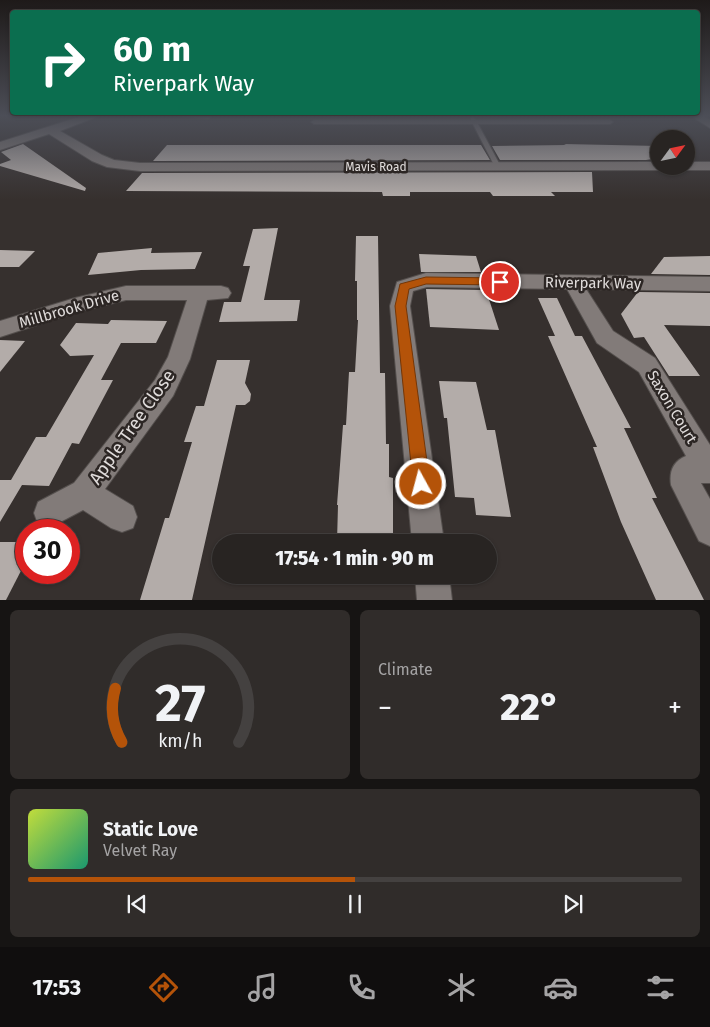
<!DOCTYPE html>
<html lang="en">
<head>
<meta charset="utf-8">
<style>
	:root { --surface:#282422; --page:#302c2a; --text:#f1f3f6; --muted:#a5a4a5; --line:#444140; --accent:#b45309 }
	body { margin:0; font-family:"Fira Sans",sans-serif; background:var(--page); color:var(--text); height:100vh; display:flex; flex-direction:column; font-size:19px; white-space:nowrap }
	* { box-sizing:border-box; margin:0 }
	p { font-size:16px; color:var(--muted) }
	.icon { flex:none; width:28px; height:28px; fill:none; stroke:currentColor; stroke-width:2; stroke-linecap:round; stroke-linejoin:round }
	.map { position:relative; height:600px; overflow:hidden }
	.side { display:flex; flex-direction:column; gap:10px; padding:10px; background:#161413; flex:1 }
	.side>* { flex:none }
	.banner { position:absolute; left:10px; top:10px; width:690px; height:105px; border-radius:5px; box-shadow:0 1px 4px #0004,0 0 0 1px var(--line); background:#0b6e4f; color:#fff; overflow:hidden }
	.needle { width:32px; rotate:57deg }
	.tools { position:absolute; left:650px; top:130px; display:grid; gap:10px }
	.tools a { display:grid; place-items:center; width:45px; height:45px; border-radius:50%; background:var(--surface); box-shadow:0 1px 4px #0004,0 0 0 1px var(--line); font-size:25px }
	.speed { position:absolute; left:15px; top:519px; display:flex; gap:10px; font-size:25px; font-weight:700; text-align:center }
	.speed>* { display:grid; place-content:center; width:65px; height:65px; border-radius:50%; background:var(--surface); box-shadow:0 1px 4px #0004,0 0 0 1px var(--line); line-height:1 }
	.speed .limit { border:8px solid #d22; background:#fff; color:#111 }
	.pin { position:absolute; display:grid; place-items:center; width:42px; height:42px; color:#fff; margin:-21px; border:2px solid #fff; border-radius:50%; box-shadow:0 1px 5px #0007 }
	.me { position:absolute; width:55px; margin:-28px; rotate:353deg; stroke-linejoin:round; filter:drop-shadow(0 0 4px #0008) }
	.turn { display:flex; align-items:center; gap:18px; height:105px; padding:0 20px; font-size:22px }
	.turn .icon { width:65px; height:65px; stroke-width:2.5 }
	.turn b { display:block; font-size:35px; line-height:42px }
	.big { font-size:38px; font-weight:800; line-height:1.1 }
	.side .tile { flex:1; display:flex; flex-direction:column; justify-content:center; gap:8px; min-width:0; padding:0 18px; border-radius:8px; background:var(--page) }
	.side .dial { align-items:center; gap:0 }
	.dial svg { height:130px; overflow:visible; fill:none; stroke:var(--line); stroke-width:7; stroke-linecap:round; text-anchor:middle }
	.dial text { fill:var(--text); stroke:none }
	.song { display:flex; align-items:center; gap:15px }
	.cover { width:60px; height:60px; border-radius:8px; background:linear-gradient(135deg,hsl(70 70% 55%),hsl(160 70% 35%)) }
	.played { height:5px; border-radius:2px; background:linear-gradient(90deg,var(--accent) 50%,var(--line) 50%) }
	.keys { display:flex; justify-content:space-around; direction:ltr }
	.heat { display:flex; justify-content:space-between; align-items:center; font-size:28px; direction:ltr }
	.side .tiles { flex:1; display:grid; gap:10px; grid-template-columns:1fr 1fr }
	.tile:last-child { grid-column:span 2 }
	.trip { position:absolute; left:212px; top:534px; width:285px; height:50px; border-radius:25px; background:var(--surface); box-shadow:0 1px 4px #0004,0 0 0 1px var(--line); font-weight:800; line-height:50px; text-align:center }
	.menu { display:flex; height:80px; justify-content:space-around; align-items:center; background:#100e0e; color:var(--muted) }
	.menu .icon { width:35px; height:35px }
	.menu .on { color:var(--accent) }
	.menu b { font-size:22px; color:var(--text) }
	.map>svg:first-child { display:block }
	.building { fill:#b3aca9 }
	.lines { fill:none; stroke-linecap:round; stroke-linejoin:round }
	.service-casing { stroke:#544f4d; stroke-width:2 }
	.minor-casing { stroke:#544f4d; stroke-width:2 }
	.service { fill:#827b79; fill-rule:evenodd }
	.minor { fill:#827b79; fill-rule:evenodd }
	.route { fill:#b45309; stroke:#753606 }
	.labels { text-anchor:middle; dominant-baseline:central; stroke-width:5; stroke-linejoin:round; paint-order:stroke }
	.far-street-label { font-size:12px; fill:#e0dcdb; stroke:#2c2624 }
	.street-label { font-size:15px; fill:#e0dcdb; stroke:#2c2624 }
	.near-street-label { font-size:18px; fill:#e0dcdb; stroke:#2c2624 }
</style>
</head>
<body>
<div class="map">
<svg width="710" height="600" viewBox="0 0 710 600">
	<rect width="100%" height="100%" fill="#36302e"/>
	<g class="building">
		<path d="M23,144L86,188L85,191L0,166V164L11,160L1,152Z"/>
		<path d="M564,144L659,146V158L646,160H500L492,146L566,145Z"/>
		<path d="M167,145H481L490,160L153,161Z"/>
		<path d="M592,172L593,192H551L555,196H493L490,192H410V196H383L382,192L126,191L142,173Z"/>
		<path d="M278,228L264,300H300L297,321L219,322L224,302H241L250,266H243L253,229Z"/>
		<path d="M356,236H378L380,373H385L386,444H389V477L393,478V542H337L338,505H337L343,425H346L349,372H355L358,320H357V281H355Z"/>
		<path d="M152,248L151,253L202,252L195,269L141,270L88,275L98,253Z"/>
		<path d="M0,250L35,251L19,267H0Z"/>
		<path d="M419,254L476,256L481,272H421Z"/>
		<path d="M710,256V275L651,274L664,257Z"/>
		<path d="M426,289L486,290L499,330L430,327Z"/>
		<path d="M638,292L710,293V326L664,325L700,376H669L644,337L634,338L621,314Z"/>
		<path d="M538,298H557L575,336H582L631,428H624L657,498H652L704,600H656L621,522L593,447H597L548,336H555Z"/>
		<path d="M111,320L167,321L156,343H121L101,380H113L79,444L72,443L49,486L22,485L0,522V480H11L36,437H46L94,355L70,356L60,345L76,323L108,324Z"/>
		<path d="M0,340L25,341L0,372Z"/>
		<path d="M217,360H250L245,383L251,394L250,401L245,405H236L192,600H140L165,518H169L192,442H184L196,406H204Z"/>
		<path d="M439,381L476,382L487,430H495L511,517L476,515L474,498L455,497L447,418H444Z"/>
		<path d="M0,542H26V561L6,600H0Z"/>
	</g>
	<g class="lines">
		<g class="service-casing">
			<g id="service">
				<path d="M179,116H210L211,117L208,119Z"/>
				<path d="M473,117L476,120H610L613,122L610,124H478L501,167L498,169L495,167L473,124H314L311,122L314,120H471V118Z"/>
			</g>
		</g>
		<g class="minor-casing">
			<g id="minor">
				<path d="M82,116H99L60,131L102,155L114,160L140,163L659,162V166H686V162H710V170L140,171L107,167L92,161L49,134L0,150V142Z"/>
				<path d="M691,116H704L710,120V128Z"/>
				<path d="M426,273L710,277V291L586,289L613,331L655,358L710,445V483H701L710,499V546L699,541L671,485C669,472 673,461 686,456L639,372L597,343L567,289L427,287L413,291L410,306L444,542H412L390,306L397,282Z"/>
				<path d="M126,286H221L228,288L231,293L228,298L207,300L190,359L173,396L105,489L133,506L137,517L133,528L122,532L111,528L83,510L49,528L38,524L34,513L38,502L74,483L155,380L168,357L187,300H126L77,312L0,337V321L75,298Z"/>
				<path d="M415,575H449L452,600H417Z"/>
			</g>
		</g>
		<use href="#service" class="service"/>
		<use href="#minor" class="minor"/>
	</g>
	<linearGradient id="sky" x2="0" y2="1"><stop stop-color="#1e1a19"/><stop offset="0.58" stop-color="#4c4e57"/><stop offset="1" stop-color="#4c4e57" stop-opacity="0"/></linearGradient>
	<rect width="710" height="200" fill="url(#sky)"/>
	<path class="route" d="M426,277L500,278L505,282L500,285L426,284L409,289L406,306L430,484L427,489L421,492L415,489L413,484L395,306L400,284Z"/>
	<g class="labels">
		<g class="far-street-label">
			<text x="376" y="167">Mavis Road</text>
		</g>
		<g class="street-label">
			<text transform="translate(593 283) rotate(1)">Riverpark Way</text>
			<text transform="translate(69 309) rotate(-16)">Millbrook Drive</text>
			<text transform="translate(672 407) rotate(59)">Saxon Court</text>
		</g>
		<g class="near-street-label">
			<text transform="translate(132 427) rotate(-55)">Apple Tree Close</text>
		</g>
	</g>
</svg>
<div class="tools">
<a><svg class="needle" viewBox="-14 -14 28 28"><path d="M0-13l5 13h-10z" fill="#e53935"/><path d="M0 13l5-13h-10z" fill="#a5a4a5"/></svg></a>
</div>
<div class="speed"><div class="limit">30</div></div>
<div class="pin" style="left:500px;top:282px;background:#d93025"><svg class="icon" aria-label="arrive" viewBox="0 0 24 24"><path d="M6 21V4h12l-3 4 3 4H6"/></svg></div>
<svg class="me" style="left:421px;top:484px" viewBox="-20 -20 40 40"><circle r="17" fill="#b45309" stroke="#fff" stroke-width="3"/><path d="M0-11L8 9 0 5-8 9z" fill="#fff"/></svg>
<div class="trip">17:54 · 1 min · 90 m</div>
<div class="banner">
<div class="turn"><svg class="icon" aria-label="right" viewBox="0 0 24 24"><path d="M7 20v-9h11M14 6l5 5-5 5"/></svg><div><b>60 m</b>Riverpark Way</div></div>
</div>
</div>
<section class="side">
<div class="tiles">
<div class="tile dial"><svg viewBox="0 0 100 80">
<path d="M14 69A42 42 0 1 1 86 69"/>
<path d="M14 69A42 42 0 0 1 10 36" stroke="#b45309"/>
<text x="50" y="56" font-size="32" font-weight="700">27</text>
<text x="50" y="72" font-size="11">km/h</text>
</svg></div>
<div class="tile"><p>Climate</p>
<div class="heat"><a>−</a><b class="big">22°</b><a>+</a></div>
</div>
<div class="tile">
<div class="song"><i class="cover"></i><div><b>Static Love</b><p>Velvet Ray</p></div></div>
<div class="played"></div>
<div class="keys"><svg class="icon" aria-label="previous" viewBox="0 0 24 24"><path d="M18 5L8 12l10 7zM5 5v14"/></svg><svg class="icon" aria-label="pause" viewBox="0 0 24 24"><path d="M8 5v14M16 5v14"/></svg><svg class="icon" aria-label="next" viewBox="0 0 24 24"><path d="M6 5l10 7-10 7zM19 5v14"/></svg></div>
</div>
</div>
</section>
<nav class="menu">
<b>17:53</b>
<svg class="icon on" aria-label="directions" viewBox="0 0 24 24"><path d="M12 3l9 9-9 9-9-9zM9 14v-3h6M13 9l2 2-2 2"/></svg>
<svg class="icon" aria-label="music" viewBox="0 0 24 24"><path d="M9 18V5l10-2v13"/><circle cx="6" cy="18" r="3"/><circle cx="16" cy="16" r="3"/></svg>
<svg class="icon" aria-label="phone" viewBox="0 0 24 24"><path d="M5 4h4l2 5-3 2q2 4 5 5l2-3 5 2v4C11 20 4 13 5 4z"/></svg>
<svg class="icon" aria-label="climate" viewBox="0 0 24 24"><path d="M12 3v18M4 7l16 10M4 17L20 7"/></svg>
<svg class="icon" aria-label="car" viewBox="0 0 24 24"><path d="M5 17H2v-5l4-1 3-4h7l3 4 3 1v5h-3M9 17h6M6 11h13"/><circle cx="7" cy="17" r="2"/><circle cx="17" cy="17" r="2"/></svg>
<svg class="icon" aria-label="filters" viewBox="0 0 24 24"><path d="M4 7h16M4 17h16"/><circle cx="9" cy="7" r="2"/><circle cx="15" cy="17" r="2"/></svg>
</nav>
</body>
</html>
